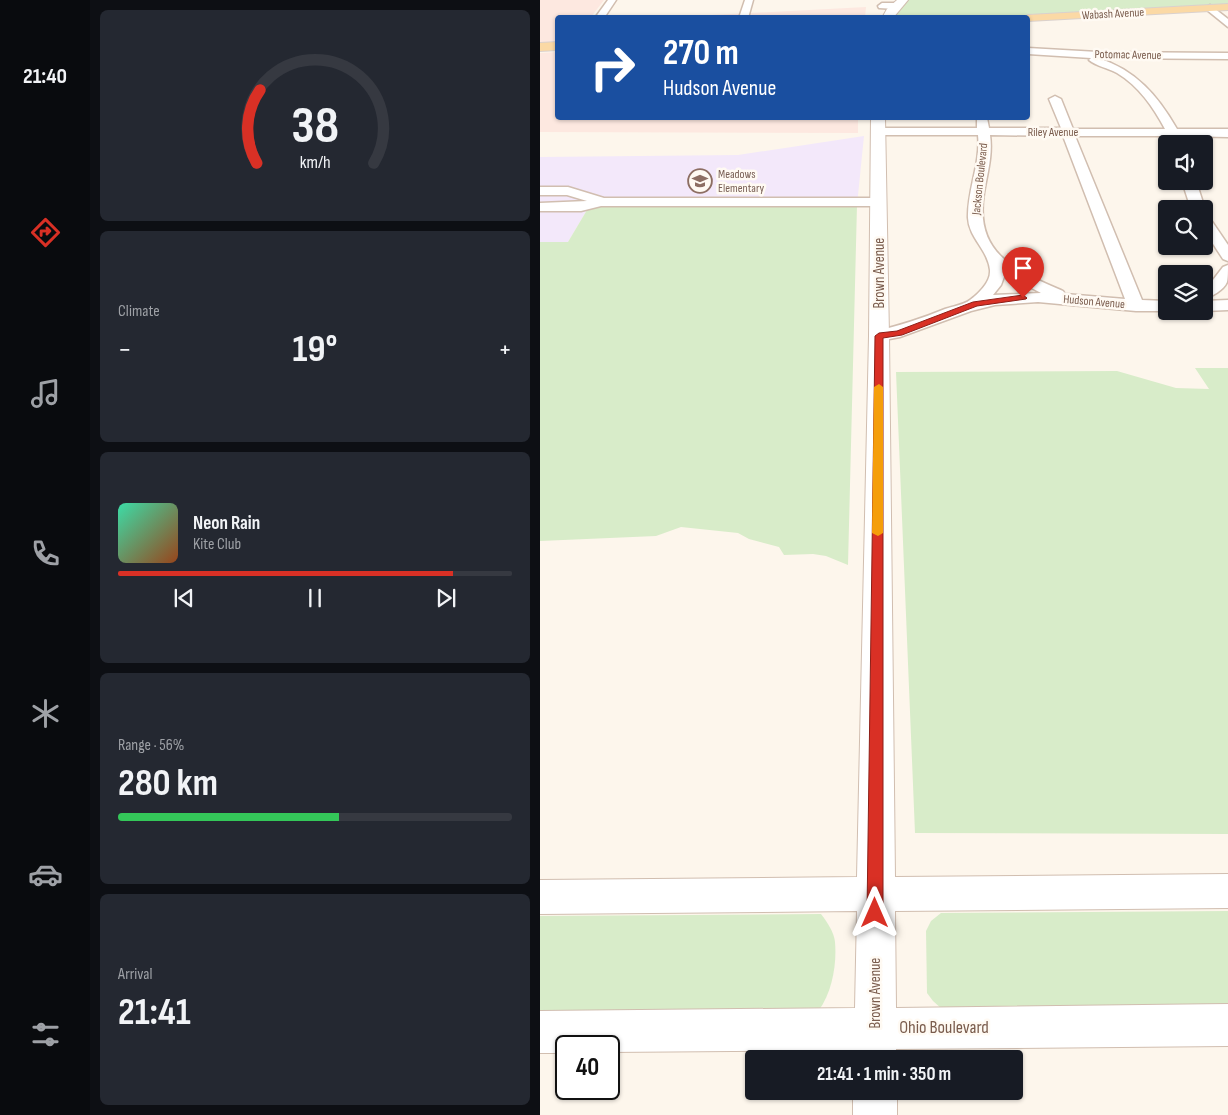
<!DOCTYPE html>
<html lang="en">
<head>
<meta charset="utf-8">
<style>
	:root { --surface:#171b24; --page:#242831; --text:#f1f3f6; --muted:#9ea1a6; --line:#363941; --accent:#d93025 }
	body { margin:0; font-family:"Sofia Sans Condensed",sans-serif; background:var(--page); color:var(--text); height:100vh; display:flex; flex-direction:column; font-size:19px; white-space:nowrap }
	* { box-sizing:border-box; margin:0 }
	p { font-size:16px; color:var(--muted) }
	.icon { flex:none; width:28px; height:28px; fill:none; stroke:currentColor; stroke-width:2; stroke-linecap:round; stroke-linejoin:round }
	.map { position:relative; flex:1; overflow:hidden }
	.drawer { display:flex; flex-direction:column; gap:10px; padding:10px; background:#0d0f14; width:450px }
	.drawer>* { flex:none }
	.guide { position:absolute; left:15px; top:15px; width:475px; height:105px; border-radius:5px; box-shadow:0 1px 4px #0004; background:#1a4fa0; color:#fff; overflow:hidden }
	.fabs { position:absolute; left:618px; top:135px; display:grid; gap:10px }
	.fabs a { display:grid; place-items:center; width:55px; height:55px; border-radius:5px; background:var(--surface); box-shadow:0 1px 4px #0004; font-size:25px }
	.speed { position:absolute; left:15px; top:1035px; display:flex; gap:10px; font-size:25px; font-weight:700; text-align:center }
	.speed>* { display:grid; place-content:center; width:65px; height:65px; border-radius:50%; background:var(--surface); box-shadow:0 1px 4px #0004; line-height:1 }
	.speed .limit { border:2px solid #111; border-radius:8px; background:#fff; color:#111 }
	.pin { position:absolute; display:grid; place-items:center; width:42px; height:42px; color:#fff; margin:-51px -21px; border-radius:50% 50% 50% 0; rotate:-45deg; box-shadow:0 0 5px #0007 }
	.pin .icon { rotate:45deg }
	.me { position:absolute; width:55px; margin:-28px; rotate:0deg; stroke-linejoin:round; filter:drop-shadow(0 0 4px #0008) }
	.turn { display:flex; align-items:center; gap:18px; height:105px; padding:0 25px; font-size:22px }
	.turn .icon { width:65px; height:65px; stroke-width:2.5 }
	.turn b { display:block; font-size:35px; line-height:42px }
	.big { font-size:38px; font-weight:700; line-height:1.1 }
	.drawer .tile { flex:1; display:flex; flex-direction:column; justify-content:center; gap:8px; min-width:0; padding:0 18px; border-radius:8px; background:var(--page) }
	.drawer .dial { align-items:center; gap:0 }
	.dial svg { height:130px; overflow:visible; fill:none; stroke:var(--line); stroke-width:7; stroke-linecap:round; text-anchor:middle }
	.dial text { fill:var(--text); stroke:none }
	.song { display:flex; align-items:center; gap:15px }
	.cover { width:60px; height:60px; border-radius:8px; background:linear-gradient(135deg,hsl(160 70% 55%),hsl(20 70% 35%)) }
	.played { height:5px; border-radius:2px; background:linear-gradient(90deg,var(--accent) 85%,var(--line) 85%) }
	.keys { display:flex; justify-content:space-around; direction:ltr }
	.heat { display:flex; justify-content:space-between; align-items:center; font-size:28px; direction:ltr }
	.charge { height:8px; border-radius:4px; background:linear-gradient(90deg,#34c759 56%,var(--line) 0) }
	.trip { position:absolute; left:205px; top:1050px; width:278px; height:50px; border-radius:5px; background:var(--surface); box-shadow:0 1px 4px #0004; font-weight:700; line-height:50px; text-align:center }
	main { display:flex; flex:1; min-height:0 }
	.tab-bar { display:flex; flex-direction:column; width:90px; justify-content:space-around; align-items:center; background:#090b0e; color:var(--muted) }
	.tab-bar .icon { width:35px; height:35px }
	.tab-bar .current { color:var(--accent) }
	.tab-bar b { font-size:22px; color:var(--text) }
	.map>svg:first-child { display:block }
	.commercial { fill:#fde8e0 }
	.education { fill:#f3e8fa }
	.green { fill:#d8ecc9 }
	.lines { fill:none; stroke-linecap:round; stroke-linejoin:round }
	.minor-casing { stroke:#d1beb0; stroke-width:3 }
	.tertiary-casing { stroke:#d1beb0; stroke-width:2 }
	.primary-casing { stroke:#dad1cd; stroke-width:2 }
	.minor { fill:#fff; fill-rule:evenodd }
	.tertiary { fill:#fff; fill-rule:evenodd }
	.primary { fill:#fbd9a5; fill-rule:evenodd }
	.route { fill:#d93025; stroke:#8d1f18 }
	.slow { fill:#f59e0b }
	.labels { text-anchor:middle; dominant-baseline:central; stroke-width:5; stroke-linejoin:round; paint-order:stroke }
	.far-street-label { font-size:12px; fill:#7a5c4d; stroke:#fffaf3 }
	.far-education-label { font-size:12px; fill:#785e54; stroke:#fffaf3; text-anchor:start }
	.street-label { font-size:15px; fill:#7a5c4d; stroke:#fffaf3 }
	.near-street-label { font-size:18px; fill:#7a5c4d; stroke:#fffaf3 }
</style>
</head>
<body>
<main>
<nav class="tab-bar">
<b>21:40</b>
<svg class="icon current" aria-label="directions" viewBox="0 0 24 24"><path d="M12 3l9 9-9 9-9-9zM9 14v-3h6M13 9l2 2-2 2"/></svg>
<svg class="icon" aria-label="music" viewBox="0 0 24 24"><path d="M9 18V5l10-2v13"/><circle cx="6" cy="18" r="3"/><circle cx="16" cy="16" r="3"/></svg>
<svg class="icon" aria-label="phone" viewBox="0 0 24 24"><path d="M5 4h4l2 5-3 2q2 4 5 5l2-3 5 2v4C11 20 4 13 5 4z"/></svg>
<svg class="icon" aria-label="climate" viewBox="0 0 24 24"><path d="M12 3v18M4 7l16 10M4 17L20 7"/></svg>
<svg class="icon" aria-label="car" viewBox="0 0 24 24"><path d="M5 17H2v-5l4-1 3-4h7l3 4 3 1v5h-3M9 17h6M6 11h13"/><circle cx="7" cy="17" r="2"/><circle cx="17" cy="17" r="2"/></svg>
<svg class="icon" aria-label="filters" viewBox="0 0 24 24"><path d="M4 7h16M4 17h16"/><circle cx="9" cy="7" r="2"/><circle cx="15" cy="17" r="2"/></svg>
</nav>
<section class="drawer">
<div class="tile dial"><svg viewBox="0 0 100 80">
<path d="M14 69A42 42 0 1 1 86 69"/>
<path d="M14 69A42 42 0 0 1 16 24" stroke="#d93025"/>
<text x="50" y="56" font-size="32" font-weight="700">38</text>
<text x="50" y="72" font-size="11">km/h</text>
</svg></div>
<div class="tile"><p>Climate</p>
<div class="heat"><a>−</a><b class="big">19°</b><a>+</a></div>
</div>
<div class="tile">
<div class="song"><i class="cover"></i><div><b>Neon Rain</b><p>Kite Club</p></div></div>
<div class="played"></div>
<div class="keys"><svg class="icon" aria-label="previous" viewBox="0 0 24 24"><path d="M18 5L8 12l10 7zM5 5v14"/></svg><svg class="icon" aria-label="pause" viewBox="0 0 24 24"><path d="M8 5v14M16 5v14"/></svg><svg class="icon" aria-label="next" viewBox="0 0 24 24"><path d="M6 5l10 7-10 7zM19 5v14"/></svg></div>
</div>
<div class="tile"><p>Range · 56%</p><b class="big">280 km</b><div class="charge"></div></div>
<div class="tile"><p>Arrival</p><b class="big">21:41</b></div>
</section>
<div class="map">
<svg width="688" height="1115" viewBox="0 0 688 1115">
	<rect width="100%" height="100%" fill="#fdf6ec"/>
	<g class="commercial">
		<path d="M0,0H64L51,17L18,18L17,44L0,45Z"/>
		<path d="M326,7L325,17H134Z"/>
		<path d="M17,52L18,118H318V133L0,132V53Z"/>
	</g>
	<path class="education" d="M324,136L317,205L47,210L28,242H0V157L198,155Z"/>
	<g class="green">
		<path d="M366,0H688V4L455,17L355,18L352,15Z"/>
		<path d="M68,205H317L308,565L286,556L273,554L244,555L239,547L209,539L198,533L141,527L116,536L0,541V242H28L47,210Z"/>
		<path d="M655,368H688V834L375,833L356,372L577,371L636,388L669,389Z"/>
		<path d="M688,911V1006L403,1010L393,1001L387,993L386,931L391,921L401,913Z"/>
		<path d="M281,914C287,922 294,932 295,942C297,964 292,992 279,1010L0,1013V916Z"/>
	</g>
	<g class="lines">
		<g class="minor-casing">
			<g id="minor">
				<path d="M68,0H76L64,18H55Z"/>
				<path d="M205,0H213L208,18H199Z"/>
				<path d="M342,3H355L359,6L355,9L339,8L338,6Z"/>
				<path d="M670,5L688,19V27L667,10L666,8Z"/>
				<path d="M488,48L558,52L688,53V59L558,58C596,70 618,96 637,129H688V137L641,136L644,144H632L629,136H535L602,300L626,301V311H596L498,302L455,305L431,311L360,337L339,341L333,340L330,336L333,332C358,326 381,319 405,309C413,306 424,305 430,300C439,293 451,282 450,270C448,250 429,238 428,218C427,190 441,163 438,135H338L332,131L334,128H437V118H447L449,128H521L509,99L515,96L521,99L533,129H625C613,107 599,86 577,73C568,68 556,66 549,60L551,58L488,54ZM450,135L523,136L585,299L525,294L523,291C475,270 434,254 444,193C447,174 453,155 450,135ZM465,274L501,293L453,295L461,285Z"/>
				<path d="M642,181H656L665,209L664,211V209H651Z"/>
				<path d="M0,187H28L64,198H338L345,202L338,206H61L41,211H0V203L47,201L27,195H0Z"/>
				<path d="M664,216L669,217L688,245V261L683,259L664,230Z"/>
				<path d="M688,265C688,270 688,278 687,282C684,290 671,297 664,299V287L673,280L683,267Z"/>
				<path d="M688,300V310L664,311V301Z"/>
			</g>
		</g>
		<g class="tertiary-casing">
			<g id="tertiary">
				<path d="M357,0H368L353,18H342L347,9Z"/>
				<path d="M331,118H345L349,336L355,877L688,874V908L355,911L356,1008L688,1004V1046L356,1049V1059H314V1050L69,1052V1046H26V1053H0V1011L315,1008L317,911L0,914V880L317,877L329,336Z"/>
				<rect x="313" y="1091" width="44" height="24"/>
			</g>
		</g>
		<g class="primary-casing">
			<g id="primary">
				<path d="M688,4V10L488,21V18H483L488,15Z"/>
				<path d="M18,42V50L0,51V43Z"/>
			</g>
		</g>
		<use href="#minor" class="minor"/>
		<use href="#tertiary" class="tertiary"/>
		<use href="#primary" class="primary"/>
	</g>
	<path class="route" d="M483,295L487,298L486,299L437,306L362,335L343,338V913L341,919L335,921L330,919L327,913L335,336L339,333L357,331L433,302Z"/>
	<path class="slow" d="M339,384L343,387V533L338,536L332,533L334,387Z"/>
	<defs>
		<g id="school-ring" transform="scale(1.25)"><circle r="9.5" fill="#fffaf3" stroke="#8d6e63" stroke-width="1.5"/><path d="M0-5L7-2L0 1L-7-2ZM-4 1L0 2.5L4 1V4Q0 6-4 4Z" fill="#8d6e63"/></g>
	</defs>
	<g fill-rule="evenodd">
		<use href="#school-ring" x="160" y="181"/>
	</g>
	<g class="labels">
		<g class="far-street-label">
			<text transform="translate(573 14) rotate(-3)">Wabash Avenue</text>
			<text transform="translate(588 55) rotate(1)">Potomac Avenue</text>
			<text x="513" y="132">Riley Avenue</text>
			<text transform="translate(440 179) rotate(-84)">Jackson Boulevard</text>
			<text transform="translate(554 302) rotate(5)">Hudson Avenue</text>
		</g>
		<g class="far-education-label">
			<text x="178" y="174">Meadows<tspan x="178" dy="14">Elementary</tspan></text>
		</g>
		<g class="street-label">
			<text transform="translate(339 273) rotate(-90)">Brown Avenue</text>
			<text transform="translate(335 993) rotate(-90)">Brown Avenue</text>
		</g>
		<g class="near-street-label">
			<text x="404" y="1027">Ohio Boulevard</text>
		</g>
	</g>
</svg>
<div class="fabs">
<a><svg class="icon" aria-label="sound" viewBox="0 0 24 24"><path d="M4 9h4l5-4v14l-5-4H4zM17 9q2 3 0 6"/></svg></a>
<a><svg class="icon" aria-label="search" viewBox="0 0 24 24"><circle cx="10" cy="10" r="6"/><path d="M15 15l6 6"/></svg></a>
<a><svg class="icon" aria-label="layers" viewBox="0 0 24 24"><path d="M12 4l9 5-9 5-9-5zM3 14l9 5 9-5"/></svg></a>
</div>
<div class="speed"><div class="limit">40</div></div>
<div class="pin" style="left:483px;top:298px;background:#d93025"><svg class="icon" aria-label="arrive" viewBox="0 0 24 24"><path d="M6 21V4h12l-3 4 3 4H6"/></svg></div>
<svg class="me" style="left:335px;top:913px" viewBox="-20 -20 40 40"><path d="M0-17L14 15 0 8-14 15z" fill="#d93025" stroke="#fff" stroke-width="4"/></svg>
<div class="trip">21:41 · 1 min · 350 m</div>
<div class="guide">
<div class="turn"><svg class="icon" aria-label="right" viewBox="0 0 24 24"><path d="M7 20v-9h11M14 6l5 5-5 5"/></svg><div><b>270 m</b>Hudson Avenue</div></div>
</div>
</div>
</main>
</body>
</html>
